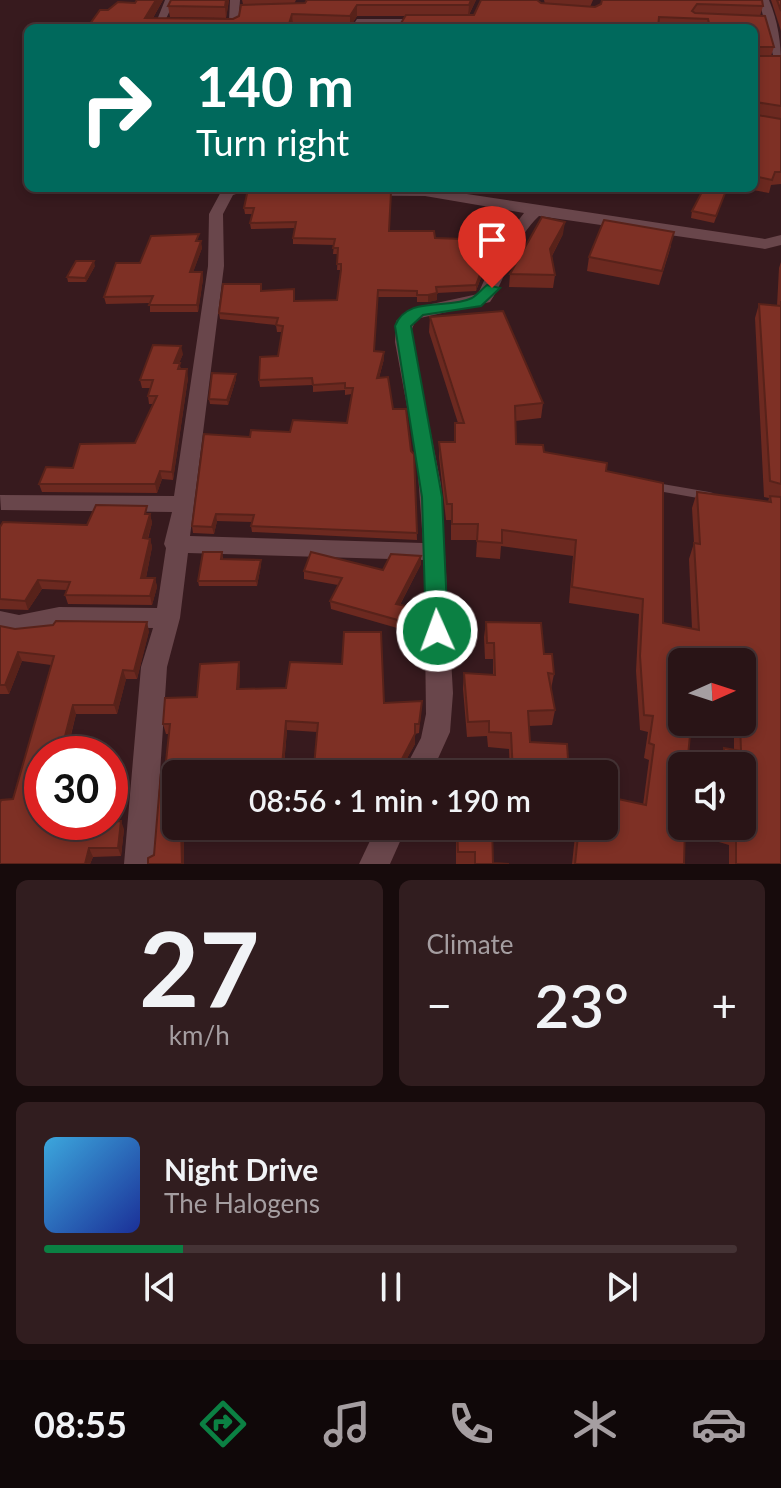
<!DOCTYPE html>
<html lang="en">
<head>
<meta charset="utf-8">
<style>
	:root { --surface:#291416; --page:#311d1f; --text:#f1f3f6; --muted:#a59ea1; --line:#453335; --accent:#0b8043 }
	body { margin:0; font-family:Lato,sans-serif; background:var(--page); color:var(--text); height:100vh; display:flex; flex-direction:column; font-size:30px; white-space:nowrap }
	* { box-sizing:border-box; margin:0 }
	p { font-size:26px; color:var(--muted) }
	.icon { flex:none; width:44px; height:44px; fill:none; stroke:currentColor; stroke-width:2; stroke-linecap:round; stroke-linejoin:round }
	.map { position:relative; height:864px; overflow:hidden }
	.side { display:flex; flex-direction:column; gap:16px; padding:16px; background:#170b0c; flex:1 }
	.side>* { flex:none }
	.hud { position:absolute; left:24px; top:24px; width:734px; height:168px; border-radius:12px; box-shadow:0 4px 12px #0003,0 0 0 2px var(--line); background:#00695c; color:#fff; overflow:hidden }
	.needle { width:52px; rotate:87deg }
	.buttons { position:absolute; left:668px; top:648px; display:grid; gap:16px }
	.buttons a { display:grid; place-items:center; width:88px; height:88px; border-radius:12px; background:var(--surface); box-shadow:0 4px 12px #0003,0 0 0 2px var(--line); font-size:40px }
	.speed { position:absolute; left:24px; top:736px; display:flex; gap:16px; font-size:40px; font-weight:700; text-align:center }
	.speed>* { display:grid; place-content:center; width:104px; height:104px; border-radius:50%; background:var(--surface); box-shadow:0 4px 12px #0003,0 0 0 2px var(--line); line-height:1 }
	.speed .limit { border:12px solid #d22; background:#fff; color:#111 }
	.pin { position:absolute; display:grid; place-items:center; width:68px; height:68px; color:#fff; margin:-82px -34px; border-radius:50% 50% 50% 0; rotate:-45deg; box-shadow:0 0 8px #0007 }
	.pin .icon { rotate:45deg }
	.me { position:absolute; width:88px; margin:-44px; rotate:358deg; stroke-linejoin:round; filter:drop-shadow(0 0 6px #0008) }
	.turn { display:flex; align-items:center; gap:28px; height:168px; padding:0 40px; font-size:36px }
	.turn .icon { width:104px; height:104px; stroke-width:2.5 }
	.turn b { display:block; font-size:56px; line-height:68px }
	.big { font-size:60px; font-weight:600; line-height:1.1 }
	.side .card { flex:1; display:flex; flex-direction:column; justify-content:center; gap:12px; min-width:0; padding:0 28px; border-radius:12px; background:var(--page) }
	.side .dial { align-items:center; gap:0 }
	.dial b { font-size:104px; line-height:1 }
	.song { display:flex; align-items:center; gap:24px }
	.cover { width:96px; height:96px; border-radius:12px; background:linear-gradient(135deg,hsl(200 70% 55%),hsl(230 70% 35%)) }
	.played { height:8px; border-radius:4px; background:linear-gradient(90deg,var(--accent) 20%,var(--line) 20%) }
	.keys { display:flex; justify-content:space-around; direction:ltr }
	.heat { display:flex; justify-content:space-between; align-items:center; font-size:44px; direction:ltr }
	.side .tiles { flex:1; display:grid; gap:16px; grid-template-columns:1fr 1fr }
	.card:last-child { grid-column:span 2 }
	.trip { position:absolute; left:162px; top:760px; width:456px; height:80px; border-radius:12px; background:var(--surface); box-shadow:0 4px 12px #0003,0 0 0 2px var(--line); font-weight:600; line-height:80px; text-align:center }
	.menu { display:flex; height:128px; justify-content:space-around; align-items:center; background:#100809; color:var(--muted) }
	.menu .icon { width:56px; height:56px }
	.menu .selected { color:var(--accent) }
	.menu b { font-size:36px; color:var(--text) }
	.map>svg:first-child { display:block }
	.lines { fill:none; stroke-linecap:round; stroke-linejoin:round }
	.lane { fill:#69464b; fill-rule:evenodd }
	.street { fill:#69464b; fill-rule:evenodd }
	.wall { fill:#6c2920; fill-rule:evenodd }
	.shaded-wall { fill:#58221a }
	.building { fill:#7e3025; stroke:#58221a; stroke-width:2; fill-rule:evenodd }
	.route { fill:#0b8043; stroke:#07532c; stroke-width:2 }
</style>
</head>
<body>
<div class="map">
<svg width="781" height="864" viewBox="0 0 781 864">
	<rect width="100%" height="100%" fill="#371a1e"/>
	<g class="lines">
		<g class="lane">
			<path d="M357,19H414L417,21L414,23L355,22Z"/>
			<path d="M651,482L709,492L713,493L715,496L713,499L709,500L647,489L645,486L647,483Z"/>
		</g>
		<g class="street">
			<path d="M165,0H175L163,25H155Z"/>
			<path d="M230,0H240L238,26L210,25L214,20L229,21Z"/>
			<path d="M759,0H769C778,21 781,43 781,66L775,63Z"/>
			<path d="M223,188L251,189L233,195L223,214L224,266L190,536L423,543L417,460L395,342L396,321L413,308L478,294L501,243L524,213L425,196L291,195L286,194V188H427L765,239L781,235V245L765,249L539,216C513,240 509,273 490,302L416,319L412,329L413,342L441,485L453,693L450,732L431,774H402L421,738L426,714L424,560L188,553L180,618L167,667L154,864H124L141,667L153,628L59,627L19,635L0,631V611L19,615L59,607L157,608L166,548L164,544L172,512L1,510L0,495L174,496L208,266L209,214Z"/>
			<path d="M377,826H407L390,864H359Z"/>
		</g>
	</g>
	<g class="wall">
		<path d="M137,0H163L153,18L233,19L269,5L243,4L242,0H296L294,4L305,3L307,0H476L469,15L545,4L544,0H593L590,7H595L601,4L602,0L763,6L760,16L774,47L771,56H781V184L771,185L769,193L742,188H754V28H398L405,16H357L350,27L293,25L292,28H87L108,10L135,3Z"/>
		<path d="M229,0L226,18L170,17L168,6Z"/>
		<path d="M771,0H781V31Z"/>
		<path d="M727,188L714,223L691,218L692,211Z"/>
		<path d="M248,189L390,231L493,246L476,291L437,293V300L428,302H417V297H378L374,351L384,352V359L379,378L411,451L414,454L417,540L252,532L251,526L252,522L217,521L214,534L193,533L192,526L250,437L347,423L352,394L345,395V390L313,392V385L260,387L259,380L278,356L282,332H277L276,325L220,319L219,313L262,291L294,301L337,300L341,270H337L338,254H333L334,245L293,244V238L295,228L251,229L250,223L252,214H245L244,208Z"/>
		<path d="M563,234L552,256L555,275L553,288L509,287L510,274Z"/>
		<path d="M200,241L202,248L193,272H202L203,279L198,312H150V303L106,304L104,297L140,263Z"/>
		<path d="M671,246L659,285L587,271L589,257Z"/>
		<path d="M781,262V864H729V845L685,832L684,864H572L575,836H492L493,863L509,864H456V826H604L643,805L649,760L644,758L648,732L640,730L636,671L639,614L569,603L573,556L501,546L500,559L476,557L477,540H451V520H446L439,457V442H454L455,423H458L429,332L430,317L543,403L541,418L515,421L516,444L606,471L663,623L692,629L689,559L694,543L692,508L697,492L768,502L769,498L764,497L755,318L759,304L777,306L779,268ZM682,662H742V722H734V750L724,748L718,764V766H742V826H682Z"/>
		<path d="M95,266L86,282H68L67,277Z"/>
		<path d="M183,354L179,363L181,369L188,378L173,480L162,479L157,493L42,492L39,484L73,468L135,443L153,404H149L148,396L150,388H142L140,380Z"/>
		<path d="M236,374V379L228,405L210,404L209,399Z"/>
		<path d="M150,514L152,523L148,539H150L152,547L146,578H155L157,587L152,605L68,604L65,595L67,590L42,589L28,610L0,609V527L87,525Z"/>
		<path d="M222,552L223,559L261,560V565L257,586H199L198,581Z"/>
		<path d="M421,564L400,605L422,617L418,634L331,609L330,601L338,585L304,579V571L383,570Z"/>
		<path d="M486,622L544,654L554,674L551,689L555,710L552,725L529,726L530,742L569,774L510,773L509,749L488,747L487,736L467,737L463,689L464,673L493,675V659H485L484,637Z"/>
		<path d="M0,626L15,629L149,631L137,679H126L117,714H76L69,744L99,751V754H42V822L124,829L121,856L93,857L90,864H0L13,799L51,665L22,661L9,694H0Z"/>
		<path d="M239,662L240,671L239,689L384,703L422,701L419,733L415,734V744L401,769L176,774V826H184V864L154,855L169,734H166L163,724ZM287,730L317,732L314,766H284Z"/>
	</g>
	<g class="shaded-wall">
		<path d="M156,0H163L147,28L145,18Z"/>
		<path d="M226,0H229L226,18L225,7Z"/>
		<path d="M471,0H476L468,16L469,5Z"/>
		<path d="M357,5V16L350,27V16Z"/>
		<path d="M292,14L293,25L292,28H289V24Z"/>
		<path d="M565,222L563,234L549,261L550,249Z"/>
		<path d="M493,240V246L476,291V285Z"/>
		<path d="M201,241L202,248L191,278L190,272Z"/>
		<path d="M94,261L95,266L86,282L85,278Z"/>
		<path d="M202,272L203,279L198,312L197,305Z"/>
		<path d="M437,293V300L428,302V295Z"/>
		<path d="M181,346L183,354L176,371L174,363Z"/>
		<path d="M384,352V359L377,385V378Z"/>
		<path d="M187,369L188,378L173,480L172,472Z"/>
		<path d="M236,374V379L228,405L227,400Z"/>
		<path d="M160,471L162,479L157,493L155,484Z"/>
		<path d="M150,514L152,523L145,547L143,538Z"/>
		<path d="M216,514L217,521L214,534L212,527Z"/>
		<path d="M150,539L152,547L144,587L141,578Z"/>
		<path d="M421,556V564L396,612V604Z"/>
		<path d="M261,560V565L257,586L256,581Z"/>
		<path d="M155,578L157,587L152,605L150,596Z"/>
		<path d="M38,580L42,589L28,610L25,601Z"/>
		<path d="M147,622L149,631L137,679L134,671Z"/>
		<path d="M18,652L22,661L9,694L5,685Z"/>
		<path d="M239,662L240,671L239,698L237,689Z"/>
		<path d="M123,670L126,679L117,714L114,705Z"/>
		<path d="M73,705L76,714L66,753L63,744Z"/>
		<path d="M286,721L287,730L283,774L282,766Z"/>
		<path d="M415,734V744L401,769L402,759Z"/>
		<path d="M96,742L99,751V754H94Z"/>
		<path d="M121,821L124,829L121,856L118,848Z"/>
		<path d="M181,826H184V864H182Z"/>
		<path d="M89,848L93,857L90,864H85Z"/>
	</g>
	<g class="building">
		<path d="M137,0H156L145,18L233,19L239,16L241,5L305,3L307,0H471L469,5H357L350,16L292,14L289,24H277L275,28H87L100,10H108L118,2L135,3Z"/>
		<path d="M171,0H226L225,7L168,6Z"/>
		<path d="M481,0H537L541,3L595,7L601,4L602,0H762L763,6L697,4L692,11L695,13L765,16L774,47H755V56H781V106L755,102L757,115L781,119V172H775L772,180L754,176V28H710L708,19L659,17L658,28H398L406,15H474Z"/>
		<path d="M777,0H781V11Z"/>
		<path d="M704,188H727L716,216L692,211Z"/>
		<path d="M248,189L391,192L389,231H434L435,238L493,240L476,285L436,287L437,293L428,295H417V291L378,290L374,351L384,352L377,378L388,377L393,409H406L411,451L414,454L417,533L251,526L254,515L216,514L212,527L192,526L204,434L250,437L251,430L290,432L293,420L347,423L353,388H345V383L313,385L312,378L259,380L260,357L278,356L283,326L276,325L278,318L219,313L223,284H261V291L294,289V301L337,300L341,270V264H337L338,248H333L335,239L293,238L296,222L250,223L254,208H244Z"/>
		<path d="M542,217L565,222L550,249L555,275L510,274Z"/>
		<path d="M604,220L674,232L662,271L589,257Z"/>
		<path d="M199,234L196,241H201L190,272H202L197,305H149L153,296L104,297L116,263H140L151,236Z"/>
		<path d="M76,261H94L85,278L67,277Z"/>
		<path d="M781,301V484L770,481L759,304L781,306Z"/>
		<path d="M503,311L543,403L515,406L516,444L543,445L544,452L607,463L606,471L663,483V623L699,630L694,543L700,544L697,492L771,502L770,496L781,497V864H736V830L721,826H742V766H726L724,748L741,751L740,722H742V662H682V722H691V725L687,766H682V826H685L684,864H575L579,826H604V796L646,805L654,745L649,743L653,716L644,715L640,656L643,599L572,587L576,540L502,530V543L477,541L478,524H452V504H447L439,442H455V423H464L430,317Z"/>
		<path d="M153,345L181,346L174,363H180L178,369H187L172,472L160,471L155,484H39L46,467L73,468L80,444L135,443L157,396H148L153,380H140Z"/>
		<path d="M212,373L236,374L227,400L209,399Z"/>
		<path d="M96,505L147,506L145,514H150L143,538L150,539L141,578H155L150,596L65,595L70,582L38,580L25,601L0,599V527L3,522L87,525Z"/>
		<path d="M203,552H222L221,559L261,560L256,581H198Z"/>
		<path d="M311,552L383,570L391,554L421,556L396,604L422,609L419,626L330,601L342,578L304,571Z"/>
		<path d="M56,621L147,622L134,671L123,670L114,705H73L63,744L96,742L94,754H42V822L121,821L118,848H89L85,864H0V803L1,800L13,799L54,656L18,652L5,685H0V626L15,629L53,625Z"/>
		<path d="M486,622L541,623L544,654H552L554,674L548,673L555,710L528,711L530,742L567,744L569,774H445V769L513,774L511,733L489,732V721L468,722L464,673L495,675L494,643H487Z"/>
		<path d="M344,632H381L384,703L422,701L419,724H415V734L402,759H371L370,774H176V826H181L182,864H148V858L154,855L161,772L165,771L170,724H163L165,698L197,697L200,664L239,662L237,689L286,688L290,662L342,664ZM286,721L318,723L314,766H282Z"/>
		<path d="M457,826H492L493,863L509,864H475V852H458Z"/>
	</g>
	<path class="route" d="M487,285L500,288L481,306L423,315L411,326L442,497L448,631L445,638H429L426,631L422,497L395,326C407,295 448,310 472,298C477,295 482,289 487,285Z"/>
</svg>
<div class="buttons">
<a><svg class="needle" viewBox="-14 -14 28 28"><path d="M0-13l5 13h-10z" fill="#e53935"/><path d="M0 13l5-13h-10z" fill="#a59ea1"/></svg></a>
<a><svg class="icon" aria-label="sound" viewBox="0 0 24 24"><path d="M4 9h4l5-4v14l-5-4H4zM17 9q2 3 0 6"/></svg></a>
</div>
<div class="speed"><div class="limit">30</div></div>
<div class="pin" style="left:492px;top:288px;background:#d93025"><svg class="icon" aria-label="arrive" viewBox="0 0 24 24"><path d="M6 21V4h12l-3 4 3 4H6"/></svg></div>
<svg class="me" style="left:437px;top:631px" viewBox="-20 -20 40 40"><circle r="17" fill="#0b8043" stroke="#fff" stroke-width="3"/><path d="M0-11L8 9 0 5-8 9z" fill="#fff"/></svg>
<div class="trip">08:56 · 1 min · 190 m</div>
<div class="hud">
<div class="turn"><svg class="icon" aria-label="right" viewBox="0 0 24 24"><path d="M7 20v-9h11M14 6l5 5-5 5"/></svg><div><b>140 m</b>Turn right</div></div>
</div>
</div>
<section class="side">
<div class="tiles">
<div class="card dial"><b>27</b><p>km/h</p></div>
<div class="card"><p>Climate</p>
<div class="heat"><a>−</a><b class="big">23°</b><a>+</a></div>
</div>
<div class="card">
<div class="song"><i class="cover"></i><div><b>Night Drive</b><p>The Halogens</p></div></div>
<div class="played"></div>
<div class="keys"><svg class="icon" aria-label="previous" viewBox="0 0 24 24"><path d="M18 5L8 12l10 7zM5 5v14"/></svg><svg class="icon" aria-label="pause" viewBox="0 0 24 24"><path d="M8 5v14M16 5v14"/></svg><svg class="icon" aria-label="next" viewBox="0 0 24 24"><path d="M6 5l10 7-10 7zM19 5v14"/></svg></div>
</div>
</div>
</section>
<nav class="menu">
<b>08:55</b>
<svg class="icon selected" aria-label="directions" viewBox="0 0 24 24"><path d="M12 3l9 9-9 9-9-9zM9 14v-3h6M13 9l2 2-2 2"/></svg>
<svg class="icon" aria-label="music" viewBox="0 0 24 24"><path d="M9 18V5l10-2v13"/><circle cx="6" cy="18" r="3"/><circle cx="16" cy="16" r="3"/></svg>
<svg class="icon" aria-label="phone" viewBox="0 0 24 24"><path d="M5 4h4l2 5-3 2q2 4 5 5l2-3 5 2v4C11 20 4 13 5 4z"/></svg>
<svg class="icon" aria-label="climate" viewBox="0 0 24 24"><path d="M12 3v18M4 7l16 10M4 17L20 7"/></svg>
<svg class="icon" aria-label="car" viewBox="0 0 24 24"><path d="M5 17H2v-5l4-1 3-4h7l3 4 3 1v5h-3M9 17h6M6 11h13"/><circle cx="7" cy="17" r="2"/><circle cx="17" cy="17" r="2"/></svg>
</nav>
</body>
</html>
